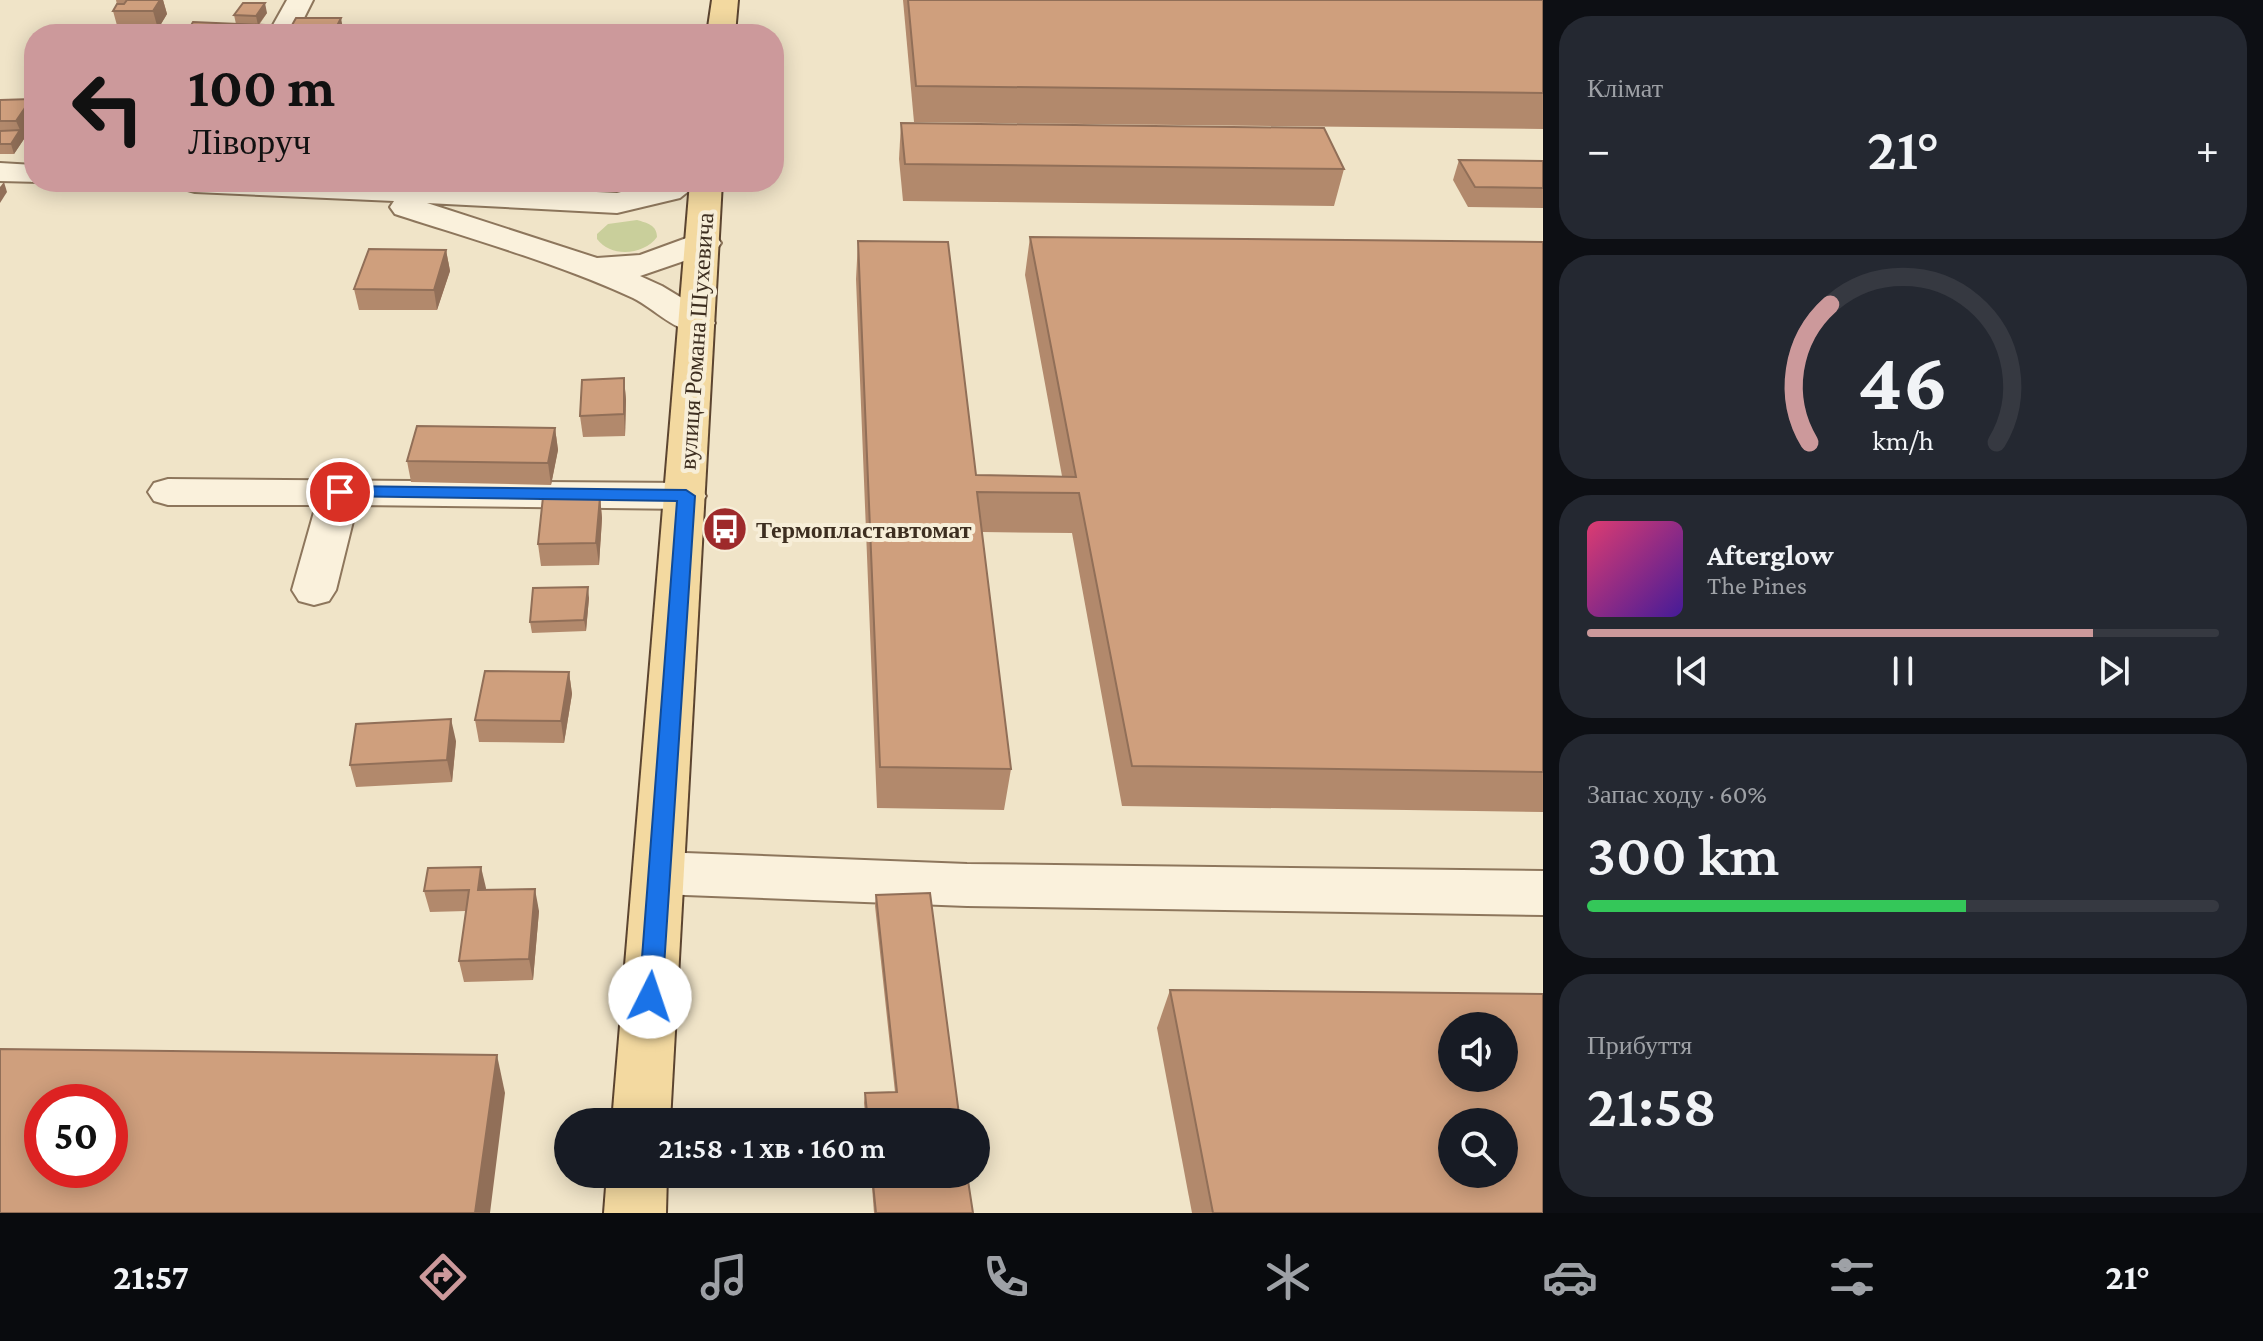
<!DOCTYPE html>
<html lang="uk">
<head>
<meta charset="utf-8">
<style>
	:root { --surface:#171b24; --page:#242831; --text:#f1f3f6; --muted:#9ea1a6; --line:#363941; --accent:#cc999b }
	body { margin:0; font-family:"Crimson Pro",serif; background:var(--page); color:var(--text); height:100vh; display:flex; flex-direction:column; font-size:30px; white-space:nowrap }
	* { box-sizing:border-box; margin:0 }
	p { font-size:26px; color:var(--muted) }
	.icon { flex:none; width:44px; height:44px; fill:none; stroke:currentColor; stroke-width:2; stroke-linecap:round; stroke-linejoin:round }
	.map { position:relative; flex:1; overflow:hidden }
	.details { display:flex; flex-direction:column; gap:16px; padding:16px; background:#0d0f14; width:720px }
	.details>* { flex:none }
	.guide { position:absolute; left:24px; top:24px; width:760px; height:168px; border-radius:32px; box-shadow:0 4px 20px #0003; background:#cc999b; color:#111; overflow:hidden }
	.fabs { position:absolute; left:1438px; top:1012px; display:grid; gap:16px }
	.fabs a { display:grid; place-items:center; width:80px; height:80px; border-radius:50%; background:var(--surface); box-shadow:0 4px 20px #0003; font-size:40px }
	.speed { position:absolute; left:24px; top:1084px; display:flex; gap:16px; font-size:40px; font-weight:700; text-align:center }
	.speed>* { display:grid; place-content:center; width:104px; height:104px; border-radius:50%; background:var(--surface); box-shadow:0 4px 20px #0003; line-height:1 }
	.speed .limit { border:12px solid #d22; background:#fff; color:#111 }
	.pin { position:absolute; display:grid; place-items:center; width:68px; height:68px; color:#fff; margin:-34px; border:4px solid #fff; border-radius:50%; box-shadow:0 2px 8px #0007 }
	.me { position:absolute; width:88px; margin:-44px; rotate:4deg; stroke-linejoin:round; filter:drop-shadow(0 0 6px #0008) }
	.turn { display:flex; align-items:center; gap:28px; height:168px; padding:0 32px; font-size:36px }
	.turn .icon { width:104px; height:104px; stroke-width:2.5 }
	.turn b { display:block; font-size:56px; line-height:68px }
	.big { font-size:60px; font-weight:600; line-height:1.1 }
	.details .tile { flex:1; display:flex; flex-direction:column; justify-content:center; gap:12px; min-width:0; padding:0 28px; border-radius:32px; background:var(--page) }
	.details .dial { align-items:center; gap:0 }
	.dial svg { height:208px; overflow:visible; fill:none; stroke:var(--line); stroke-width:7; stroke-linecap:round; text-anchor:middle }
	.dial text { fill:var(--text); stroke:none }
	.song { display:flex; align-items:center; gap:24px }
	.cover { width:96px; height:96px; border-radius:12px; background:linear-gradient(135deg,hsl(340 70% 55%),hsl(260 70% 35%)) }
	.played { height:8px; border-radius:4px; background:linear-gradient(90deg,var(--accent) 80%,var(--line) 80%) }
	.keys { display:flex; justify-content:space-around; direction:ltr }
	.heat { display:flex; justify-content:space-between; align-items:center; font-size:44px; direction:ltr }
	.charge { height:12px; border-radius:6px; background:linear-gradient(90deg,#34c759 60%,var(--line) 0) }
	.trip { position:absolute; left:554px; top:1108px; width:436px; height:80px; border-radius:40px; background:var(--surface); box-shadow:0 4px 20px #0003; font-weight:600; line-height:80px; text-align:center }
	.dock { display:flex; height:128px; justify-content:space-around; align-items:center; background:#090b0e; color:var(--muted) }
	.dock .icon { width:56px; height:56px }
	.dock .active { color:var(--accent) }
	.dock b { font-size:36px; color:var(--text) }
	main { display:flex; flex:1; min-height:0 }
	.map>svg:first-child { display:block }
	.green { fill:#c9cf9b }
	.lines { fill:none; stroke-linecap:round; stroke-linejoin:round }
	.minor-casing { stroke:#8d765c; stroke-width:4 }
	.major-casing { stroke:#5b4430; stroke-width:4 }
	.minor { fill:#faf1dc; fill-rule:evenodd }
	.major { fill:#f3d9a0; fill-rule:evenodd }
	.wall { fill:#b2896c }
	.shaded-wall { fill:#916f58 }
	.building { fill:#cf9f7d; stroke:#916f58; stroke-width:2; fill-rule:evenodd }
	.route { fill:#1a73e8; stroke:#114b97; stroke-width:2 }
	.labels { text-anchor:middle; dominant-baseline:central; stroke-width:8; stroke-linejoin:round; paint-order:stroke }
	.street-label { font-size:24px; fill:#3d2e20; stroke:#f7eed8 }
	.poi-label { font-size:24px; font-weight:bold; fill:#3d2e20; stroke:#f7eed8; text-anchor:start }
</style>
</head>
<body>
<main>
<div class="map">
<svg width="1543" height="1213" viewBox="0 0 1543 1213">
	<rect width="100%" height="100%" fill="#f0e4c8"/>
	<path class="green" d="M637,220C647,223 657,225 657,237C644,255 611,258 597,239V234L608,224Z"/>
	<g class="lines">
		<g class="minor-casing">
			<g id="minor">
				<path d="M287,0H313L296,34H268Z"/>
				<path d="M0,163L34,165V182H40L0,181Z"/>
				<path d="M179,182H388L617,193L661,182H700L680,198L617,213L427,203L597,258L640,255L692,236L704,233L716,236L721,243L716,250L640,276L662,286L710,315L715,323L710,331C679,338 659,311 633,298C557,263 475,240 395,214L390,207L394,201L195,192L184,189Z"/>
				<path d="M168,479L686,483L700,487L706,496L700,505L686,509L357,505L336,590L329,601L314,605L299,601L292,590L316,505H168L154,501L148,492L154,483Z"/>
				<path d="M659,852L967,864L1543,871V915L967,906L659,894L641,888L633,873L641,858Z"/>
			</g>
		</g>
		<g class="major-casing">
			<g id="major">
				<path d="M712,0H738L735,34H707Z"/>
				<path d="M690,182H722L670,1122H612Z"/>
				<path d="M607,1174H667L666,1213H604Z"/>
			</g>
		</g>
		<use href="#minor" class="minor"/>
		<use href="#major" class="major"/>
	</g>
	<g class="wall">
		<path d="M116,0H163L167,14L158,29H118L113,11L117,5Z"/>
		<path d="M903,0H1543V129L914,122Z"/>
		<path d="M267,13L259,25L236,24L234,15Z"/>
		<path d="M31,99L34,108V124L14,154H0V100Z"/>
		<path d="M901,123L1344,169L1334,206L903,201L899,159Z"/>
		<path d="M1459,160L1543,161V208L1468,207L1453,180Z"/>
		<path d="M1030,237L1543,242V812L1122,806L1072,533L982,532L1011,769L1004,810L877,808L856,279L858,241L976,475L1062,476L1025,275Z"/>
		<path d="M446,250L450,271L437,310H359L354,289Z"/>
		<path d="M624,378L626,400L625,436L583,437L580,416Z"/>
		<path d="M555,428L558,450L551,485L411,482L407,461Z"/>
		<path d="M600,497L602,518L599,565L541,566L538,544Z"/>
		<path d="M589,598L586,631L532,633L530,622Z"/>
		<path d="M569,672L572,694L564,743L479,742L475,720Z"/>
		<path d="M456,741L452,782L356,787L350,765Z"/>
		<path d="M486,888L485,890L539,911L533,980L464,982L459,961L466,911L430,912L424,891Z"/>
		<path d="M876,895L960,1122H866L864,1103L865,1093L895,1092L875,906Z"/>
		<path d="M1170,990L1543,1213H1192L1157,1028Z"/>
		<path d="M871,1174H967L973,1213H874Z"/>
	</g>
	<g class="shaded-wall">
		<path d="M160,0H163L167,14L158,29L153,11Z"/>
		<path d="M265,3L267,13L258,25L256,16Z"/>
		<path d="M341,18L344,34H333Z"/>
		<path d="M264,25L266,34H260Z"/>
		<path d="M31,99L34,108V124L14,154L11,144L20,130L16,121Z"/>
		<path d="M4,182L7,192L0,203V187Z"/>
		<path d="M446,250L450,271L437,310L434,290Z"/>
		<path d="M624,378L626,400L625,436L624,414Z"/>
		<path d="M555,428L558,450L551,485L548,463Z"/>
		<path d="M600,497L602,518L599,565L596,543Z"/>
		<path d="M588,587L589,598L586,631L584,620Z"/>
		<path d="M569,672L572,694L564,743L561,721Z"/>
		<path d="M451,719L456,741L452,782L447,760Z"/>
		<path d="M481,867L486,888L483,912L478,890Z"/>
		<path d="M535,889L539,911L533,980L529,959Z"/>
		<path d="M497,1055L505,1093L490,1213H475Z"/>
	</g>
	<g class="building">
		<path d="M127,0H160L153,11H113L117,4H124Z"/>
		<path d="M908,0H1543V93L916,86Z"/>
		<path d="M243,3H265L256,16L234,15Z"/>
		<path d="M296,18H341L333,34H287Z"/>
		<path d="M193,22L264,25L260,34H186Z"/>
		<path d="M31,99L16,121H0V100Z"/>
		<path d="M901,123L1324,128L1344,169L905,164Z"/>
		<path d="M20,130L11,144H0V131Z"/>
		<path d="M1459,160L1543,161V188L1475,187Z"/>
		<path d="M1030,237L1543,242V772L1132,766L1079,493L977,492L1011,769L880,767L858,241L948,242L976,475L1076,477Z"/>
		<path d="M369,249L446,250L434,290L354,289Z"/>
		<path d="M624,378V414L580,416L582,380Z"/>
		<path d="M417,426L555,428L548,463L407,461Z"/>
		<path d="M543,497H600L596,543L538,544Z"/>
		<path d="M588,587L584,620L530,622L533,588Z"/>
		<path d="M485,671L569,672L561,721L475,720Z"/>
		<path d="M451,719L447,760L350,765L356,724Z"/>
		<path d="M481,867L478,890L535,889L529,959L459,961L469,890L424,891L428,868Z"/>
		<path d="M930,893L960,1122H868L865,1093L897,1092L876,895Z"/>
		<path d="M1170,990L1543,994V1213H1213ZM1452,1026H1504V1078H1452ZM1452,1122H1504V1174H1452Z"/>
		<path d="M0,1049L497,1055L475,1213H0ZM42,1102H110V1170H42Z"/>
		<path d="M872,1174H967L973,1213H876Z"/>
	</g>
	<path class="route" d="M340,486L686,490L695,496L662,997L658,1004L650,1007L642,1004L639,997L677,501L334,496L332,492L334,488Z"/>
	<defs>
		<g id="bus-disc" transform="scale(2.3)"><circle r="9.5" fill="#9e2a2b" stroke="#f7eed8"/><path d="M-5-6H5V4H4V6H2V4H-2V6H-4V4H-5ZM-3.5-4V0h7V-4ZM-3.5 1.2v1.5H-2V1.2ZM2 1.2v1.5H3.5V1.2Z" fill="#fff"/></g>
	</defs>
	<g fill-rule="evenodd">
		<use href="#bus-disc" x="725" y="529"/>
	</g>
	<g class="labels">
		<g class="street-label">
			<text transform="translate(696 341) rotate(-86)">вулиця Романа Шухевича</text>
		</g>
		<g class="poi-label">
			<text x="756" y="529">Термопластавтомат</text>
		</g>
	</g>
</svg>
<div class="fabs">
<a><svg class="icon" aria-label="sound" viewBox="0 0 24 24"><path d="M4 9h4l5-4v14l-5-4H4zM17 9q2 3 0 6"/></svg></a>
<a><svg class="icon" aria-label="search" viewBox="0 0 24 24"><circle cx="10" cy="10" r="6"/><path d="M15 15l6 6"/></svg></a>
</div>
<div class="speed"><div class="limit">50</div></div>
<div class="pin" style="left:340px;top:492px;background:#d93025"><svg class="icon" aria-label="arrive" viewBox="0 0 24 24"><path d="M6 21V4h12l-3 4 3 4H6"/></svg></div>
<svg class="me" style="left:650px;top:997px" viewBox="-20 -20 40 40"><circle r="19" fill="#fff"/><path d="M0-13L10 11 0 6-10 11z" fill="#1a73e8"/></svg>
<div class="trip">21:58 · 1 хв · 160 m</div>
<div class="guide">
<div class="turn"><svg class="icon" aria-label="left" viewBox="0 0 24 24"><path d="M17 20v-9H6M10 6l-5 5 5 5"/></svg><div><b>100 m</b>Ліворуч</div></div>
</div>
</div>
<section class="details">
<div class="tile"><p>Клімат</p>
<div class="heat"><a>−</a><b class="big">21°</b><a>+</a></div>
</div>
<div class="tile dial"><svg viewBox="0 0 100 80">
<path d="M14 69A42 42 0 1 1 86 69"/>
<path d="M14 69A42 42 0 0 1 22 16" stroke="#cc999b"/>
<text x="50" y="56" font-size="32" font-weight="700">46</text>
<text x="50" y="72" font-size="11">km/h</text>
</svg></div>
<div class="tile">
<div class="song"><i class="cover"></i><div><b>Afterglow</b><p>The Pines</p></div></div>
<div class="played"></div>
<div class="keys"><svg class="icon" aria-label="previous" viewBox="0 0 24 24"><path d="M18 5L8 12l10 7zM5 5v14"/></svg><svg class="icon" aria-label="pause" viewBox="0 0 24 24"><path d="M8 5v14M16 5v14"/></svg><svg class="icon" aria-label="next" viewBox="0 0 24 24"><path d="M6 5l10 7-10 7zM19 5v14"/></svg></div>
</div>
<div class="tile"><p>Запас ходу · 60%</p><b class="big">300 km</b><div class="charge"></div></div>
<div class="tile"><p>Прибуття</p><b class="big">21:58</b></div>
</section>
</main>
<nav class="dock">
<b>21:57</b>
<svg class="icon active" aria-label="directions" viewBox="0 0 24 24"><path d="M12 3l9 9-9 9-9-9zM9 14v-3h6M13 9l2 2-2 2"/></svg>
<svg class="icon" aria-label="music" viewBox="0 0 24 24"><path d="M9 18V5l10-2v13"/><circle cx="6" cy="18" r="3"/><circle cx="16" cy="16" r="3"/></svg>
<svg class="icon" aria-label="phone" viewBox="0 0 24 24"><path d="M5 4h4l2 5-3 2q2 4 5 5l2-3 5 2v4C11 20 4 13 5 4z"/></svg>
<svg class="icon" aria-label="climate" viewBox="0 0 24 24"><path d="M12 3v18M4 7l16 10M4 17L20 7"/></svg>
<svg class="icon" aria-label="car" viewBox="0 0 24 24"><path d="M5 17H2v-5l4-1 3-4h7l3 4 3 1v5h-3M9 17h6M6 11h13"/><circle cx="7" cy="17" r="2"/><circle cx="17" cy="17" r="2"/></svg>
<svg class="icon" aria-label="filters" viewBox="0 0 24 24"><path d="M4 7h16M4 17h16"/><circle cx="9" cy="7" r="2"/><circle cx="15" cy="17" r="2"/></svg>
<b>21°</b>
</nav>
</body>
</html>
